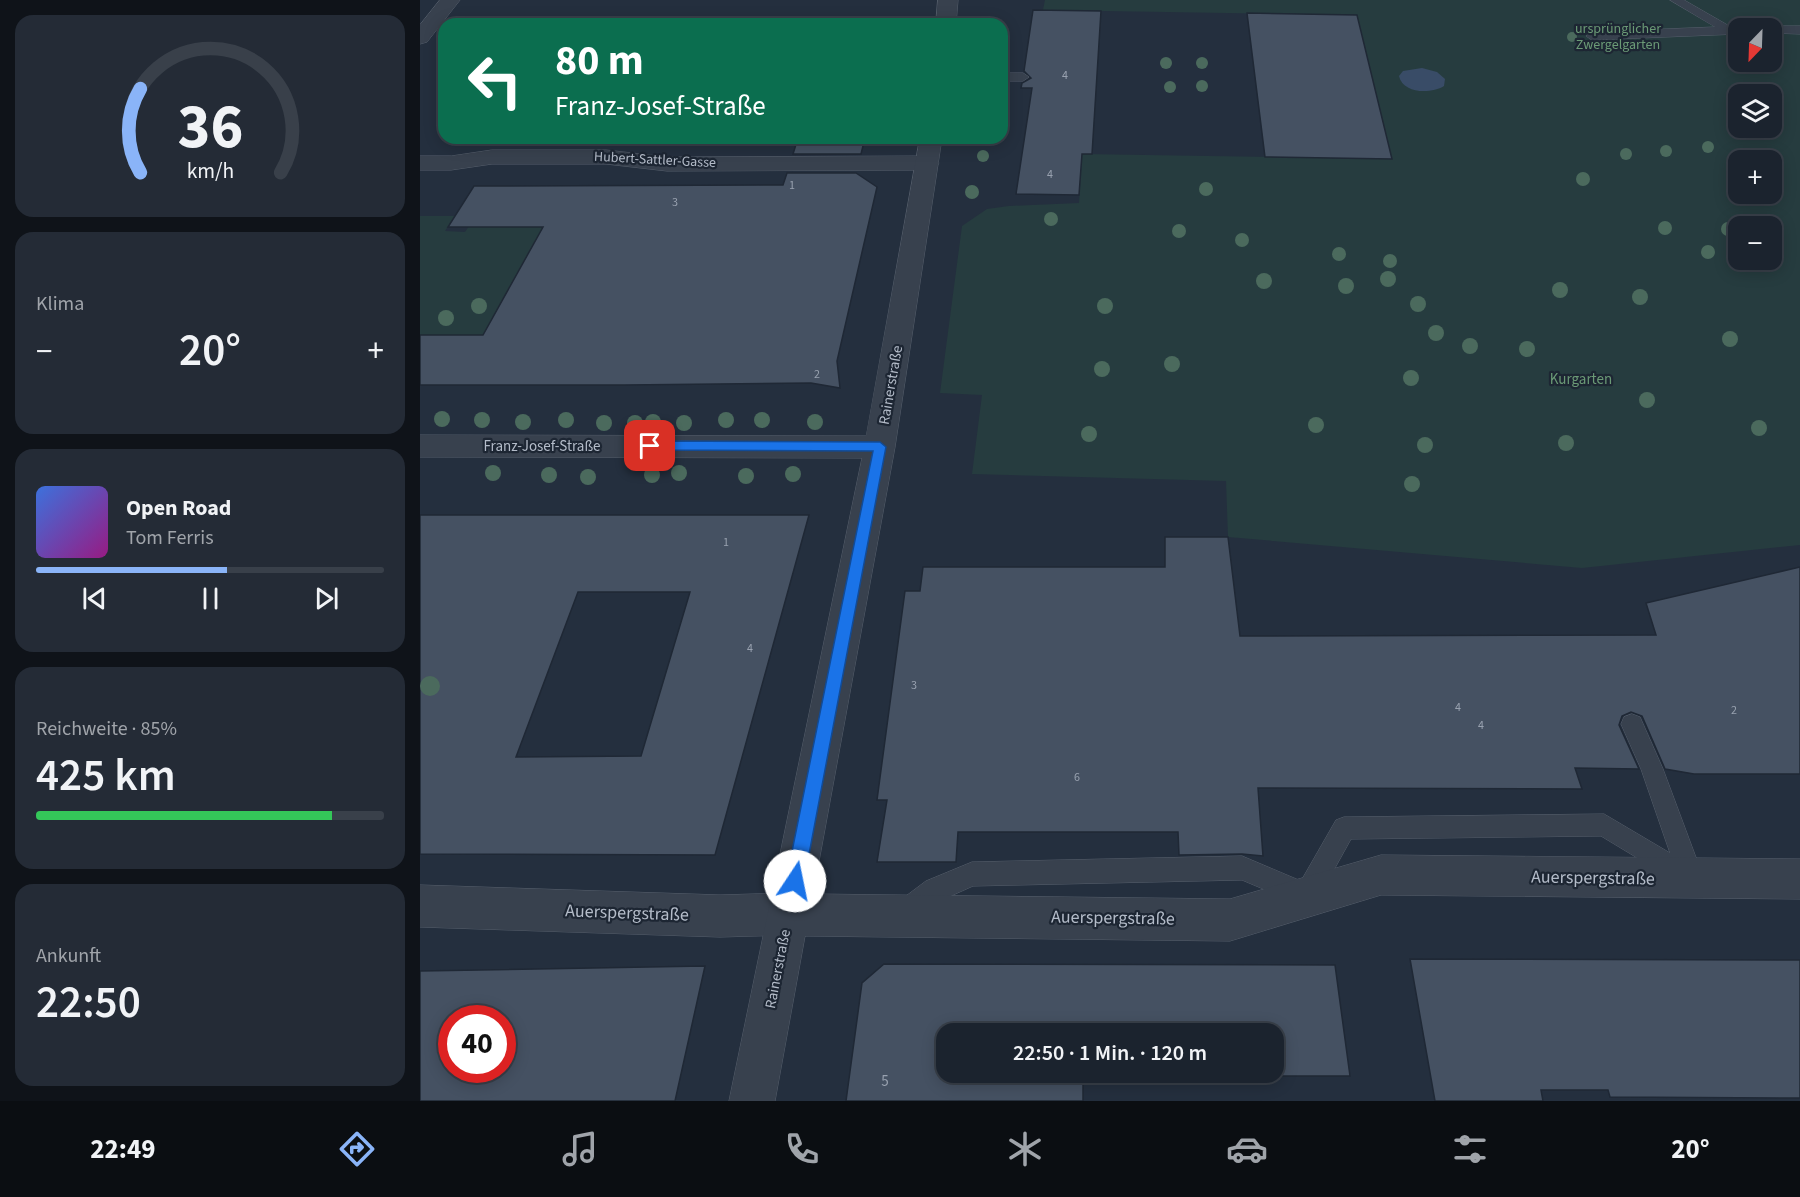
<!DOCTYPE html>
<html lang="de">
<head>
<meta charset="utf-8">
<style>
	:root { --surface:#1b232e; --page:#242b36; --text:#f1f3f6; --muted:#a0a4aa; --line:#39404a; --accent:#8ab4f8 }
	body { margin:0; font-family:"Source Sans 3",sans-serif; background:var(--page); color:var(--text); height:100vh; display:flex; flex-direction:column; font-size:22px; white-space:nowrap }
	* { box-sizing:border-box; margin:0 }
	p { font-size:20px; color:var(--muted) }
	.icon { flex:none; width:33px; height:33px; fill:none; stroke:currentColor; stroke-width:2; stroke-linecap:round; stroke-linejoin:round }
	.map { position:relative; flex:1; overflow:hidden }
	.details { display:flex; flex-direction:column; gap:15px; padding:15px; background:#0f1319; width:420px }
	.details>* { flex:none }
	.hud { position:absolute; left:18px; top:18px; width:570px; height:126px; border-radius:18px; box-shadow:0 3px 15px #0003,0 0 0 2px var(--line); background:#0b6e4f; color:#fff; overflow:hidden }
	.needle { width:39px; rotate:203deg }
	.tools { position:absolute; left:1308px; top:18px; display:grid; gap:12px }
	.tools a { display:grid; place-items:center; width:54px; height:54px; border-radius:12px; background:var(--surface); box-shadow:0 3px 15px #0003,0 0 0 2px var(--line); font-size:30px }
	.speed { position:absolute; left:18px; top:1005px; display:flex; gap:12px; font-size:30px; font-weight:700; text-align:center }
	.speed>* { display:grid; place-content:center; width:78px; height:78px; border-radius:50%; background:var(--surface); box-shadow:0 3px 15px #0003,0 0 0 2px var(--line); line-height:1 }
	.speed .limit { border:9px solid #d22; background:#fff; color:#111 }
	.pin { position:absolute; display:grid; place-items:center; width:51px; height:51px; color:#fff; margin:-26px; border-radius:12px; box-shadow:0 3px 9px #0006 }
	.me { position:absolute; width:66px; margin:-33px; rotate:11deg; stroke-linejoin:round; filter:drop-shadow(0 0 4px #0008) }
	.turn { display:flex; align-items:center; gap:21px; height:126px; padding:0 18px; font-size:27px }
	.turn .icon { width:78px; height:78px; stroke-width:2.5 }
	.turn b { display:block; font-size:42px; line-height:51px }
	.big { font-size:45px; font-weight:600; line-height:1.1 }
	.details .tile { flex:1; display:flex; flex-direction:column; justify-content:center; gap:9px; min-width:0; padding:0 21px; border-radius:18px; background:var(--page) }
	.details .dial { align-items:center; gap:0 }
	.dial svg { height:156px; overflow:visible; fill:none; stroke:var(--line); stroke-width:7; stroke-linecap:round; text-anchor:middle }
	.dial text { fill:var(--text); stroke:none }
	.song { display:flex; align-items:center; gap:18px }
	.cover { width:72px; height:72px; border-radius:9px; background:linear-gradient(135deg,hsl(220 70% 55%),hsl(310 70% 35%)) }
	.played { height:6px; border-radius:3px; background:linear-gradient(90deg,var(--accent) 55%,var(--line) 55%) }
	.keys { display:flex; justify-content:space-around; direction:ltr }
	.heat { display:flex; justify-content:space-between; align-items:center; font-size:33px; direction:ltr }
	.charge { height:9px; border-radius:4px; background:linear-gradient(90deg,#34c759 85%,var(--line) 0) }
	.trip { position:absolute; left:516px; top:1023px; width:348px; height:60px; border-radius:18px; background:var(--surface); box-shadow:0 3px 15px #0003,0 0 0 2px var(--line); font-weight:600; line-height:60px; text-align:center }
	.dock { display:flex; height:96px; justify-content:space-around; align-items:center; background:#0b0e12; color:var(--muted) }
	.dock .icon { width:42px; height:42px }
	.dock .on { color:var(--accent) }
	.dock b { font-size:27px; color:var(--text) }
	main { display:flex; flex:1; min-height:0 }
	.map>svg:first-child { display:block }
	.green { fill:#263c3f; fill-rule:evenodd }
	.water { fill:#394c67 }
	.building { fill:#455162; stroke:#1f2835; stroke-width:1.5; fill-rule:evenodd }
	.lines { fill:none; stroke-linecap:round; stroke-linejoin:round }
	.service-casing { stroke:#565f6c; stroke-width:1 }
	.minor-casing { stroke:#565f6c; stroke-width:1 }
	.tertiary-casing { stroke:#565f6c; stroke-width:1 }
	.service { fill:#38414e; fill-rule:evenodd }
	.minor { fill:#38414e; fill-rule:evenodd }
	.tertiary { fill:#38414e; fill-rule:evenodd }
	.tree { fill:#4b6a5d }
	.route { fill:#1a73e8; stroke:#114b97; stroke-width:1.5 }
	.labels { text-anchor:middle; dominant-baseline:central; stroke-width:4.5; stroke-linejoin:round; paint-order:stroke }
	.number-label { font-size:12px; fill:#98a1af }
	.far-park-label { font-size:14px; fill:#6b9a76; stroke:#1d2633 }
	.far-street-label { font-size:14px; fill:#b4bcc9; stroke:#1d2633 }
	.park-label { font-size:15px; fill:#6b9a76; stroke:#1d2633 }
	.street-label { font-size:15px; fill:#b4bcc9; stroke:#1d2633 }
	.near-number-label { font-size:15px; fill:#98a1af }
	.near-street-label { font-size:18px; fill:#b4bcc9; stroke:#1d2633 }
</style>
</head>
<body>
<main>
<section class="details">
<div class="tile dial"><svg viewBox="0 0 100 80">
<path d="M14 69A42 42 0 1 1 86 69"/>
<path d="M14 69A42 42 0 0 1 14 26" stroke="#8ab4f8"/>
<text x="50" y="56" font-size="32" font-weight="700">36</text>
<text x="50" y="72" font-size="11">km/h</text>
</svg></div>
<div class="tile"><p>Klima</p>
<div class="heat"><a>−</a><b class="big">20°</b><a>+</a></div>
</div>
<div class="tile">
<div class="song"><i class="cover"></i><div><b>Open Road</b><p>Tom Ferris</p></div></div>
<div class="played"></div>
<div class="keys"><svg class="icon" aria-label="previous" viewBox="0 0 24 24"><path d="M18 5L8 12l10 7zM5 5v14"/></svg><svg class="icon" aria-label="pause" viewBox="0 0 24 24"><path d="M8 5v14M16 5v14"/></svg><svg class="icon" aria-label="next" viewBox="0 0 24 24"><path d="M6 5l10 7-10 7zM19 5v14"/></svg></div>
</div>
<div class="tile"><p>Reichweite · 85%</p><b class="big">425 km</b><div class="charge"></div></div>
<div class="tile"><p>Ankunft</p><b class="big">22:50</b></div>
</section>
<div class="map">
<svg width="1380" height="1101" viewBox="0 0 1380 1101">
	<rect width="100%" height="100%" fill="#242f3e"/>
	<g class="green">
		<path d="M625,0H1380V545L1162,568L808,537L806,481L552,474L562,395L520,393L542,226L567,209L589,206L659,203L662,154L972,159L937,15L623,10ZM1318,28H1352V62H1318ZM1318,94H1352V128H1318ZM1318,160H1352V194H1318ZM1318,226H1352V260H1318Z"/>
		<path d="M0,216H35L25,231L45,232L56,216L99,227H125L91,284L104,335H0Z"/>
	</g>
	<path class="water" d="M1002,68L1017,72L1025,79L1024,86C1011,94 983,94 979,76L983,71Z"/>
	<g class="building">
		<path d="M613,10L681,11L672,154H662L659,195L596,194L612,88H601L602,83L611,78L604,71Z"/>
		<path d="M827,13L937,15L972,159L845,157Z"/>
		<path d="M378,138H445L441,154H373Z"/>
		<path d="M367,173H436L457,187L417,361L420,388L391,383L205,385H0V335H63L123,227H28L54,186L363,185Z"/>
		<path d="M0,515H389L295,855L0,854ZM158,592H270L221,756L96,757Z"/>
		<path d="M745,537H808L820,636L1236,635L1226,603L1380,567V774H1274L1245,769L1222,716L1211,712L1202,716L1199,725L1219,769L1155,768L1162,789L838,788L843,856L822,854L759,855L758,832H538L536,862H457L467,800H457L485,591H500L503,567H745Z"/>
		<path d="M990,959L1380,960V1098L1190,1097L1188,1090H1121L1123,1101H1015Z"/>
		<path d="M464,964L915,965L930,1076H663V1101H426L442,983ZM526,1034H854V1072H526Z"/>
		<path d="M285,966L255,1101H0V971ZM32,1018H82V1070H32Z"/>
	</g>
	<g class="lines">
		<g class="service-casing">
			<g id="service">
				<path d="M1250,0H1264L1311,27L1323,28H1318V34L1172,40L1166,36L1172,32L1295,27Z"/>
				<path d="M1352,26H1380V34L1352,33V28H1347Z"/>
				<path d="M582,73H603L609,77L603,81H582Z"/>
				<path d="M1212,714L1220,717L1243,769L1284,879L1281,887L1272,891L1181,836L931,839L895,904L886,907L822,880L553,886L524,899L496,920L487,923L478,920L475,911L478,902L506,881L552,862L822,856L881,881L916,820L924,817L1184,814L1250,853L1221,769L1201,724L1204,717Z"/>
			</g>
		</g>
		<g class="minor-casing">
			<g id="minor">
				<path d="M20,0H40L7,42L0,44V25Z"/>
				<path d="M72,150H186L247,157L507,156L515,158L519,163L515,168L507,170L247,171L186,164H72L31,170H0V156H31Z"/>
				<path d="M0,885L300,895L369,893L384,899L390,914L384,929L369,935L300,937L0,927Z"/>
			</g>
		</g>
		<g class="tertiary-casing">
			<g id="tertiary">
				<path d="M518,0H538L536,24H516Z"/>
				<path d="M500,138H522L475,447L393,894L810,899L961,855L1380,859V899L961,895L810,941L385,936L355,1101H309L442,458L0,457V435L446,436Z"/>
			</g>
		</g>
		<use href="#service" class="service"/>
		<use href="#minor" class="minor"/>
		<use href="#tertiary" class="tertiary"/>
	</g>
	<g class="tree">
		<circle cx="1152" cy="37" r="5"/>
		<circle cx="746" cy="63" r="6"/>
		<circle cx="782" cy="63" r="6"/>
		<circle cx="782" cy="86" r="6"/>
		<circle cx="750" cy="87" r="6"/>
		<circle cx="1288" cy="147" r="6"/>
		<circle cx="1246" cy="151" r="6"/>
		<circle cx="1206" cy="154" r="6"/>
		<circle cx="563" cy="156" r="6"/>
		<circle cx="1163" cy="179" r="7"/>
		<circle cx="786" cy="189" r="7"/>
		<circle cx="552" cy="192" r="7"/>
		<circle cx="631" cy="219" r="7"/>
		<circle cx="1245" cy="228" r="7"/>
		<circle cx="1308" cy="229" r="7"/>
		<circle cx="759" cy="231" r="7"/>
		<circle cx="822" cy="240" r="7"/>
		<circle cx="1288" cy="252" r="7"/>
		<circle cx="919" cy="254" r="7"/>
		<circle cx="970" cy="261" r="7"/>
		<circle cx="968" cy="279" r="8"/>
		<circle cx="844" cy="281" r="8"/>
		<circle cx="926" cy="286" r="8"/>
		<circle cx="1140" cy="290" r="8"/>
		<circle cx="1220" cy="297" r="8"/>
		<circle cx="998" cy="304" r="8"/>
		<circle cx="59" cy="306" r="8"/>
		<circle cx="685" cy="306" r="8"/>
		<circle cx="26" cy="318" r="8"/>
		<circle cx="1016" cy="333" r="8"/>
		<circle cx="1310" cy="339" r="8"/>
		<circle cx="1050" cy="346" r="8"/>
		<circle cx="1107" cy="349" r="8"/>
		<circle cx="752" cy="364" r="8"/>
		<circle cx="682" cy="369" r="8"/>
		<circle cx="991" cy="378" r="8"/>
		<circle cx="1227" cy="400" r="8"/>
		<circle cx="22" cy="419" r="8"/>
		<circle cx="62" cy="420" r="8"/>
		<circle cx="146" cy="420" r="8"/>
		<circle cx="306" cy="420" r="8"/>
		<circle cx="342" cy="420" r="8"/>
		<circle cx="103" cy="422" r="8"/>
		<circle cx="233" cy="422" r="8"/>
		<circle cx="395" cy="422" r="8"/>
		<circle cx="184" cy="423" r="8"/>
		<circle cx="215" cy="423" r="8"/>
		<circle cx="264" cy="423" r="8"/>
		<circle cx="896" cy="425" r="8"/>
		<circle cx="1339" cy="428" r="8"/>
		<circle cx="669" cy="434" r="8"/>
		<circle cx="1146" cy="443" r="8"/>
		<circle cx="1005" cy="445" r="8"/>
		<circle cx="73" cy="473" r="8"/>
		<circle cx="259" cy="473" r="8"/>
		<circle cx="373" cy="474" r="8"/>
		<circle cx="129" cy="475" r="8"/>
		<circle cx="232" cy="475" r="8"/>
		<circle cx="326" cy="476" r="8"/>
		<circle cx="168" cy="477" r="8"/>
		<circle cx="992" cy="484" r="8"/>
		<circle cx="10" cy="686" r="10"/>
	</g>
	<path class="route" d="M230,441L460,442L466,447L384,881L381,887L375,889L369,887L366,881L453,451L230,450L224,446Z"/>
	<g class="labels">
		<g class="number-label">
			<text x="645" y="75">4</text>
			<text x="630" y="174">4</text>
			<text x="372" y="185">1</text>
			<text x="255" y="202">3</text>
			<text x="397" y="374">2</text>
			<text x="306" y="542">1</text>
			<text x="330" y="648">4</text>
			<text x="494" y="685">3</text>
			<text x="1038" y="707">4</text>
			<text x="1314" y="710">2</text>
			<text x="1061" y="725">4</text>
			<text x="657" y="777">6</text>
		</g>
		<g class="far-park-label">
			<text x="1198" y="29">ursprünglicher<tspan x="1198" dy="16">Zwergelgarten</tspan></text>
		</g>
		<g class="far-street-label">
			<text transform="translate(235 160) rotate(3)">Hubert-Sattler-Gasse</text>
		</g>
		<g class="park-label">
			<text x="1161" y="379">Kurgarten</text>
		</g>
		<g class="street-label">
			<text transform="translate(471 385) rotate(-80)">Rainerstraße</text>
			<text x="122" y="446">Franz-Josef-Straße</text>
			<text transform="translate(358 969) rotate(-79)">Rainerstraße</text>
		</g>
		<g class="near-number-label">
			<text x="465" y="1081">5</text>
		</g>
		<g class="near-street-label">
			<text transform="translate(1173 878) rotate(1)">Auerspergstraße</text>
			<text transform="translate(207 913) rotate(2)">Auerspergstraße</text>
			<text transform="translate(693 918) rotate(1)">Auerspergstraße</text>
		</g>
	</g>
</svg>
<div class="tools">
<a><svg class="needle" viewBox="-14 -14 28 28"><path d="M0-13l5 13h-10z" fill="#e53935"/><path d="M0 13l5-13h-10z" fill="#a0a4aa"/></svg></a>
<a><svg class="icon" aria-label="layers" viewBox="0 0 24 24"><path d="M12 4l9 5-9 5-9-5zM3 14l9 5 9-5"/></svg></a>
<a>+</a>
<a>−</a>
</div>
<div class="speed"><div class="limit">40</div></div>
<div class="pin" style="left:230px;top:446px;background:#d93025"><svg class="icon" aria-label="arrive" viewBox="0 0 24 24"><path d="M6 21V4h12l-3 4 3 4H6"/></svg></div>
<svg class="me" style="left:375px;top:881px" viewBox="-20 -20 40 40"><circle r="19" fill="#fff"/><path d="M0-13L10 11 0 6-10 11z" fill="#1a73e8"/></svg>
<div class="trip">22:50 · 1 Min. · 120 m</div>
<div class="hud">
<div class="turn"><svg class="icon" aria-label="left" viewBox="0 0 24 24"><path d="M17 20v-9H6M10 6l-5 5 5 5"/></svg><div><b>80 m</b>Franz-Josef-Straße</div></div>
</div>
</div>
</main>
<nav class="dock">
<b>22:49</b>
<svg class="icon on" aria-label="directions" viewBox="0 0 24 24"><path d="M12 3l9 9-9 9-9-9zM9 14v-3h6M13 9l2 2-2 2"/></svg>
<svg class="icon" aria-label="music" viewBox="0 0 24 24"><path d="M9 18V5l10-2v13"/><circle cx="6" cy="18" r="3"/><circle cx="16" cy="16" r="3"/></svg>
<svg class="icon" aria-label="phone" viewBox="0 0 24 24"><path d="M5 4h4l2 5-3 2q2 4 5 5l2-3 5 2v4C11 20 4 13 5 4z"/></svg>
<svg class="icon" aria-label="climate" viewBox="0 0 24 24"><path d="M12 3v18M4 7l16 10M4 17L20 7"/></svg>
<svg class="icon" aria-label="car" viewBox="0 0 24 24"><path d="M5 17H2v-5l4-1 3-4h7l3 4 3 1v5h-3M9 17h6M6 11h13"/><circle cx="7" cy="17" r="2"/><circle cx="17" cy="17" r="2"/></svg>
<svg class="icon" aria-label="filters" viewBox="0 0 24 24"><path d="M4 7h16M4 17h16"/><circle cx="9" cy="7" r="2"/><circle cx="15" cy="17" r="2"/></svg>
<b>20°</b>
</nav>
</body>
</html>
